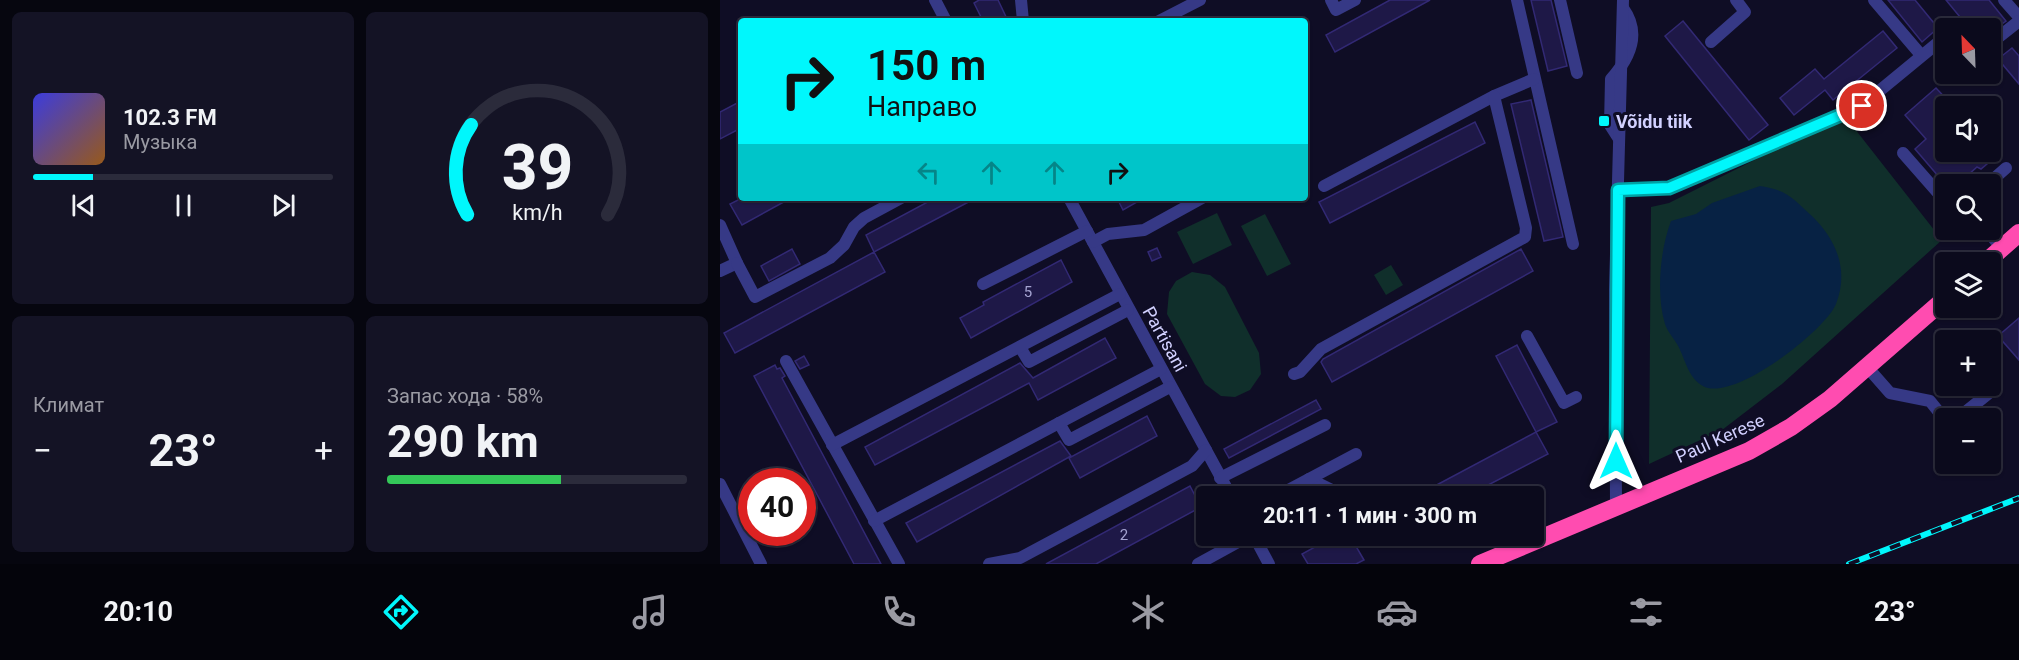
<!DOCTYPE html>
<html lang="ru">
<head>
<meta charset="utf-8">
<style>
	:root { --surface:#0b0a1c; --page:#141325; --text:#f1f3f6; --muted:#9a9aa3; --line:#2b2b3b; --accent:#00f7fc }
	body { margin:0; font-family:Roboto,sans-serif; background:var(--page); color:var(--text); height:100vh; display:flex; flex-direction:column; font-size:22px; white-space:nowrap }
	* { box-sizing:border-box; margin:0 }
	p { font-size:20px; color:var(--muted) }
	.icon { flex:none; width:33px; height:33px; fill:none; stroke:currentColor; stroke-width:2; stroke-linecap:round; stroke-linejoin:round }
	.map { position:relative; flex:1; overflow:hidden }
	.details { display:flex; flex-direction:column; gap:12px; padding:12px; background:#06060f; width:720px }
	.details>* { flex:none }
	.banner { position:absolute; left:18px; top:18px; width:570px; height:183px; border-radius:6px; box-shadow:0 2px 4px #0004,0 0 0 2px var(--line); background:#00f7fc; color:#111; overflow:hidden }
	.needle { width:39px; rotate:337deg }
	.fabs { position:absolute; left:1215px; top:18px; display:grid; gap:12px }
	.fabs a { display:grid; place-items:center; width:66px; height:66px; border-radius:6px; background:var(--surface); box-shadow:0 2px 4px #0004,0 0 0 2px var(--line); font-size:30px }
	.speed { position:absolute; left:18px; top:468px; display:flex; gap:12px; font-size:30px; font-weight:700; text-align:center }
	.speed>* { display:grid; place-content:center; width:78px; height:78px; border-radius:50%; background:var(--surface); box-shadow:0 2px 4px #0004,0 0 0 2px var(--line); line-height:1 }
	.speed .limit { border:9px solid #d22; background:#fff; color:#111 }
	.pin { position:absolute; display:grid; place-items:center; width:51px; height:51px; color:#fff; margin:-26px; border:3px solid #fff; border-radius:50%; box-shadow:0 2px 6px #0007 }
	.me { position:absolute; width:66px; margin:-33px; rotate:0deg; stroke-linejoin:round; filter:drop-shadow(0 0 4px #0008) }
	.turn { display:flex; align-items:center; gap:21px; height:126px; padding:0 30px; font-size:27px }
	.turn .icon { width:78px; height:78px; stroke-width:2.5 }
	.turn b { display:block; font-size:42px; line-height:51px }
	.lanes { display:flex; align-items:center; height:57px; padding:0 30px; background:#0003; justify-content:center; gap:30px; direction:ltr }
	.lanes .off { opacity:.35 }
	.big { font-size:45px; font-weight:700; line-height:1.1 }
	.details .card { flex:1; display:flex; flex-direction:column; justify-content:center; gap:9px; min-width:0; padding:0 21px; border-radius:9px; background:var(--page) }
	.details .dial { align-items:center; gap:0 }
	.dial svg { height:156px; overflow:visible; fill:none; stroke:var(--line); stroke-width:7; stroke-linecap:round; text-anchor:middle }
	.dial text { fill:var(--text); stroke:none }
	.song { display:flex; align-items:center; gap:18px }
	.cover { width:72px; height:72px; border-radius:9px; background:linear-gradient(135deg,hsl(240 70% 55%),hsl(30 70% 35%)) }
	.played { height:6px; border-radius:3px; background:linear-gradient(90deg,var(--accent) 20%,var(--line) 20%) }
	.keys { display:flex; justify-content:space-around; direction:ltr }
	.heat { display:flex; justify-content:space-between; align-items:center; font-size:33px; direction:ltr }
	.charge { height:9px; border-radius:4px; background:linear-gradient(90deg,#34c759 58%,var(--line) 0) }
	.details .tiles { flex:1; display:grid; gap:12px; grid-template-columns:repeat(2,1fr) }
	.trip { position:absolute; left:476px; top:486px; width:348px; height:60px; border-radius:6px; background:var(--surface); box-shadow:0 2px 4px #0004,0 0 0 2px var(--line); font-weight:700; line-height:60px; text-align:center }
	.tab-bar { display:flex; height:96px; justify-content:space-around; align-items:center; background:#04040b; color:var(--muted) }
	.tab-bar .icon { width:42px; height:42px }
	.tab-bar .on { color:var(--accent) }
	.tab-bar b { font-size:27px; color:var(--text) }
	main { display:flex; flex:1; min-height:0 }
	.map>svg:first-child { display:block }
	.green { fill:#102f2b }
	.water { fill:#072244 }
	.building { fill:#1e1847; stroke:#322974; stroke-width:1.5 }
	.lines { fill:none; stroke-linecap:round; stroke-linejoin:round }
	.minor { stroke:#363986; stroke-width:12 }
	.highway { stroke:#ff4cb0; stroke-width:18 }
	.rail-casing { stroke:#00f7fc; stroke-width:6 }
	.rail { stroke:#0f0d25; stroke-width:4; stroke-dasharray:11; stroke-linecap:butt }
	.route-casing { stroke:#00a1a4; stroke-width:15 }
	.route { stroke:#00f7fc; stroke-width:10 }
	.poi-dot { fill:#00f7fc; stroke:#0f0d25; stroke-width:2 }
	.labels { text-anchor:middle; dominant-baseline:central; stroke-width:6; stroke-linejoin:round; paint-order:stroke }
	.number-label { font-size:15px; fill:#a5a3d1 }
	.poi-label { font-size:18px; font-weight:bold; fill:#d2d1ff; stroke:#0f0d25; text-anchor:start }
	.street-label { font-size:18px; fill:#d2d1ff; stroke:#0f0d25 }
</style>
</head>
<body>
<main>
<section class="details">
<div class="tiles">
<div class="card">
<div class="song"><i class="cover"></i><div><b>102.3 FM</b><p>Музыка</p></div></div>
<div class="played"></div>
<div class="keys"><svg class="icon" aria-label="previous" viewBox="0 0 24 24"><path d="M18 5L8 12l10 7zM5 5v14"/></svg><svg class="icon" aria-label="pause" viewBox="0 0 24 24"><path d="M8 5v14M16 5v14"/></svg><svg class="icon" aria-label="next" viewBox="0 0 24 24"><path d="M6 5l10 7-10 7zM19 5v14"/></svg></div>
</div>
<div class="card dial"><svg viewBox="0 0 100 80">
<path d="M14 69A42 42 0 1 1 86 69"/>
<path d="M14 69A42 42 0 0 1 16 23" stroke="#00f7fc"/>
<text x="50" y="56" font-size="32" font-weight="700">39</text>
<text x="50" y="72" font-size="11">km/h</text>
</svg></div>
<div class="card"><p>Климат</p>
<div class="heat"><a>−</a><b class="big">23°</b><a>+</a></div>
</div>
<div class="card"><p>Запас хода · 58%</p><b class="big">290 km</b><div class="charge"></div></div>
</div>
</section>
<div class="map">
<svg width="1299" height="564" viewBox="0 0 1299 564">
	<rect width="100%" height="100%" fill="#0f0d25"/>
	<g class="green">
		<path d="M1124,115L1222,240L1062,384L1002,430L929,464L931,207L949,203Z"/>
		<path d="M497,213L512,245L473,264L457,232Z"/>
		<path d="M545,214L571,264L547,276L521,226Z"/>
		<path d="M671,265L683,285L666,295L654,275Z"/>
		<path d="M472,272L490,275L505,287L539,353L541,374L530,390L515,397L501,396L485,384L447,314L449,292L456,281Z"/>
	</g>
	<path class="water" d="M1040,186C1068,190 1073,199 1093,217C1117,241 1129,271 1116,304C1105,331 1012,403 983,386C967,377 965,357 957,344C953,337 947,331 945,324C936,294 940,250 951,221L976,214L992,203Z"/>
	<g class="building">
		<path d="M259,0H278L288,21H263L254,3Z"/>
		<path d="M670,0H710L615,52L606,35Z"/>
		<path d="M811,0H831L847,66L828,71Z"/>
		<path d="M1168,0H1195L1218,28L1202,42Z"/>
		<path d="M1226,0H1269L1286,21L1276,28H1249Z"/>
		<path d="M963,21L1048,125L1029,140L945,36Z"/>
		<path d="M1163,31L1177,48L1113,100L1105,90L1074,115L1060,98L1095,69L1104,79Z"/>
		<path d="M1292,48L1299,56V84L1278,59Z"/>
		<path d="M1216,88L1233,106H1226V152H1281L1261,169L1257,167L1238,184H1225L1195,149L1206,139L1185,115Z"/>
		<path d="M811,100L843,237L824,241L791,104Z"/>
		<path d="M21,101V128L0,139V112Z"/>
		<path d="M755,122L765,143L610,223L599,202Z"/>
		<path d="M22,198H71L22,225L10,204Z"/>
		<path d="M215,198H256L154,252L146,235Z"/>
		<path d="M397,198H424L403,210Z"/>
		<path d="M437,248L441,257L432,261L428,252Z"/>
		<path d="M72,249L80,264L49,281L41,266Z"/>
		<path d="M801,249L813,271L612,382L601,362L603,359Z"/>
		<path d="M154,252L165,272L15,353L4,333Z"/>
		<path d="M341,260L352,282L251,338L240,318L264,305L263,302Z"/>
		<path d="M1299,318V360L1278,336Z"/>
		<path d="M385,338L396,358L318,400L309,383L155,465L145,447L300,363L313,378Z"/>
		<path d="M797,345L837,422L816,432L776,356Z"/>
		<path d="M84,356L89,365L80,369L75,361Z"/>
		<path d="M55,365L57,369L60,368L65,376L62,378L161,564H134L34,376Z"/>
		<path d="M596,400L601,409L509,458L504,449Z"/>
		<path d="M427,416L437,436L360,478L349,458Z"/>
		<path d="M816,432L828,454L747,496H696Z"/>
		<path d="M340,441L351,456L197,542L186,523Z"/>
		<path d="M470,486L481,507L376,564H326Z"/>
		<path d="M615,536H630L644,560L636,564H588L582,554Z"/>
	</g>
	<g class="lines">
		<g class="minor">
			<path d="M215,0L226,21"/>
			<path d="M301,0L303,21"/>
			<path d="M611,0L616,10L635,0"/>
			<path d="M797,0L853,244"/>
			<path d="M840,0L857,73"/>
			<path d="M1154,0L1201,55"/>
			<path d="M1284,0L1299,17"/>
			<path d="M439,21L480,0"/>
			<path d="M991,42L1025,12L1016,0"/>
			<path d="M1270,44L1299,21"/>
			<path d="M899,139L890,125L891,79C910,58 921,33 903,8"/>
			<path d="M1183,153L1226,202"/>
			<path d="M1268,184L1286,168"/>
			<path d="M604,186L774,96L814,79"/>
			<path d="M898,191L949,188L1141,106L1220,41L1226,43"/>
			<path d="M349,198L511,496"/>
			<path d="M0,225L17,263L0,271"/>
			<path d="M1267,230L1282,249"/>
			<path d="M373,242L388,234L424,230L482,198"/>
			<path d="M17,263L35,297L110,258L124,245L134,227L144,218L181,198"/>
			<path d="M263,284L367,231"/>
			<path d="M807,336L844,403L856,397"/>
			<path d="M300,347L309,362L408,310"/>
			<path d="M66,361L179,564"/>
			<path d="M1148,368L1170,393L1210,401L1226,421"/>
			<path d="M574,374L580,372L601,349L805,237L806,228L774,96"/>
			<path d="M1238,418L1274,389"/>
			<path d="M339,423L349,440L450,387"/>
			<path d="M112,445L400,294"/>
			<path d="M500,478L605,425"/>
			<path d="M589,479L624,496"/>
			<path d="M0,484L41,564"/>
			<path d="M557,496L636,454"/>
			<path d="M896,506L895,290L903,0"/>
			<path d="M154,521L441,369"/>
			<path d="M534,536L549,564"/>
			<path d="M269,564L300,558L472,466L486,450"/>
			<path d="M478,564L529,536"/>
		</g>
		<g class="highway">
			<path d="M1266,262L1299,233"/>
			<path d="M760,564L1029,451L1071,427L1110,399L1226,298"/>
		</g>
		<g class="rail-casing">
			<path id="rail" d="M1129,564L1299,498"/>
		</g>
		<use href="#rail" class="rail"/>
	</g>
	<g class="lines">
		<g class="route-casing">
			<path id="route" d="M896,461L898,190L949,188L1142,106"/>
		</g>
		<use href="#route" class="route"/>
	</g>
	<rect class="poi-dot" x="878" y="115" width="12" height="12" rx="3"/>
	<g class="labels">
		<g class="number-label">
			<text x="308" y="292">5</text>
			<text x="404" y="535">2</text>
		</g>
		<g class="poi-label">
			<text x="896" y="121">Võidu tiik</text>
		</g>
		<g class="street-label">
			<text transform="translate(445 339) rotate(61)">Partisani</text>
			<text transform="translate(1000 438) rotate(-24)">Paul Kerese</text>
		</g>
	</g>
</svg>
<div class="fabs">
<a><svg class="needle" viewBox="-14 -14 28 28"><path d="M0-13l5 13h-10z" fill="#e53935"/><path d="M0 13l5-13h-10z" fill="#9a9aa3"/></svg></a>
<a><svg class="icon" aria-label="sound" viewBox="0 0 24 24"><path d="M4 9h4l5-4v14l-5-4H4zM17 9q2 3 0 6"/></svg></a>
<a><svg class="icon" aria-label="search" viewBox="0 0 24 24"><circle cx="10" cy="10" r="6"/><path d="M15 15l6 6"/></svg></a>
<a><svg class="icon" aria-label="layers" viewBox="0 0 24 24"><path d="M12 4l9 5-9 5-9-5zM3 14l9 5 9-5"/></svg></a>
<a>+</a>
<a>−</a>
</div>
<div class="speed"><div class="limit">40</div></div>
<div class="pin" style="left:1142px;top:106px;background:#d93025"><svg class="icon" aria-label="arrive" viewBox="0 0 24 24"><path d="M6 21V4h12l-3 4 3 4H6"/></svg></div>
<svg class="me" style="left:896px;top:461px" viewBox="-20 -20 40 40"><path d="M0-17L14 15 0 8-14 15z" fill="#00f7fc" stroke="#fff" stroke-width="4"/></svg>
<div class="trip">20:11 · 1 мин · 300 m</div>
<div class="banner">
<div class="turn"><svg class="icon" aria-label="right" viewBox="0 0 24 24"><path d="M7 20v-9h11M14 6l5 5-5 5"/></svg><div><b>150 m</b>Направо</div></div>
<div class="lanes"><svg class="icon off" aria-label="left" viewBox="0 0 24 24"><path d="M17 20v-9H6M10 6l-5 5 5 5"/></svg><svg class="icon off" aria-label="ahead" viewBox="0 0 24 24"><path d="M12 20V5M6 11l6-6 6 6"/></svg><svg class="icon off" aria-label="ahead" viewBox="0 0 24 24"><path d="M12 20V5M6 11l6-6 6 6"/></svg><svg class="icon" aria-label="right" viewBox="0 0 24 24"><path d="M7 20v-9h11M14 6l5 5-5 5"/></svg></div>
</div>
</div>
</main>
<nav class="tab-bar">
<b>20:10</b>
<svg class="icon on" aria-label="directions" viewBox="0 0 24 24"><path d="M12 3l9 9-9 9-9-9zM9 14v-3h6M13 9l2 2-2 2"/></svg>
<svg class="icon" aria-label="music" viewBox="0 0 24 24"><path d="M9 18V5l10-2v13"/><circle cx="6" cy="18" r="3"/><circle cx="16" cy="16" r="3"/></svg>
<svg class="icon" aria-label="phone" viewBox="0 0 24 24"><path d="M5 4h4l2 5-3 2q2 4 5 5l2-3 5 2v4C11 20 4 13 5 4z"/></svg>
<svg class="icon" aria-label="climate" viewBox="0 0 24 24"><path d="M12 3v18M4 7l16 10M4 17L20 7"/></svg>
<svg class="icon" aria-label="car" viewBox="0 0 24 24"><path d="M5 17H2v-5l4-1 3-4h7l3 4 3 1v5h-3M9 17h6M6 11h13"/><circle cx="7" cy="17" r="2"/><circle cx="17" cy="17" r="2"/></svg>
<svg class="icon" aria-label="filters" viewBox="0 0 24 24"><path d="M4 7h16M4 17h16"/><circle cx="9" cy="7" r="2"/><circle cx="15" cy="17" r="2"/></svg>
<b>23°</b>
</nav>
</body>
</html>
